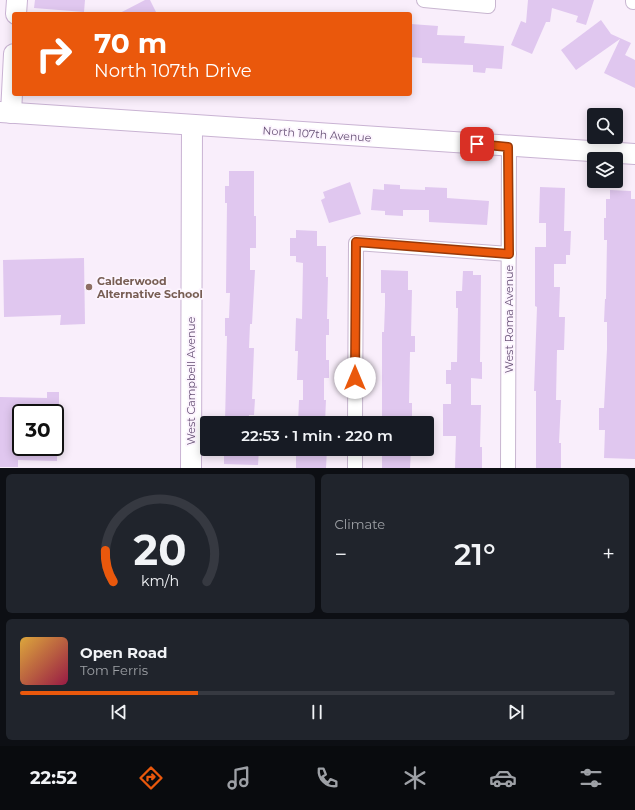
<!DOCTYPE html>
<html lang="en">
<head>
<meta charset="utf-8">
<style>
	:root { --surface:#171b24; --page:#20242c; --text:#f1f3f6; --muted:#9ea1a6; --line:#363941; --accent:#ea580c }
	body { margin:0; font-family:Montserrat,sans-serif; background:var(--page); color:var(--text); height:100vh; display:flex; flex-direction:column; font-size:15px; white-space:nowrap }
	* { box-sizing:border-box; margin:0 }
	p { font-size:13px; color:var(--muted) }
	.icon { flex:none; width:22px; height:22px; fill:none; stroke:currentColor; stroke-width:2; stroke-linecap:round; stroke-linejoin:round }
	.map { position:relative; height:468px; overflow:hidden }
	.panel { display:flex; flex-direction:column; gap:6px; padding:6px; background:#0d0f14; flex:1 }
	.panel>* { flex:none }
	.hud { position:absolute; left:12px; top:12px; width:400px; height:84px; border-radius:4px; box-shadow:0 2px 10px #0003; background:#ea580c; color:#fff; overflow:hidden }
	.fabs { position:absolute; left:587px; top:108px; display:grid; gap:8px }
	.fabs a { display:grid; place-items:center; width:36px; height:36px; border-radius:4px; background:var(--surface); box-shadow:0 2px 10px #0003; font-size:20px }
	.speed { position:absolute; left:12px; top:404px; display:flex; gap:8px; font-size:20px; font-weight:700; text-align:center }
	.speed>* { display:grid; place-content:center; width:52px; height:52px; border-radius:50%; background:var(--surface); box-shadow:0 2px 10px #0003; line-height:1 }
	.speed .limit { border:2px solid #111; border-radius:6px; background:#fff; color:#111 }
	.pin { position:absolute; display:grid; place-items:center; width:34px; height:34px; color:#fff; margin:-17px; border-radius:8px; box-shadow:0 2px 6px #0006 }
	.me { position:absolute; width:44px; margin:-22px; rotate:0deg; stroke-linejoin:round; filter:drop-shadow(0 0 3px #0008) }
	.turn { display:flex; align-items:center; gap:14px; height:84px; padding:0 16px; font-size:18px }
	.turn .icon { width:52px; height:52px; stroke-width:2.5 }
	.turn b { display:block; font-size:28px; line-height:34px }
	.big { font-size:30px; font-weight:600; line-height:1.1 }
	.panel .widget { flex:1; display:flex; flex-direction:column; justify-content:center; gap:6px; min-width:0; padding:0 14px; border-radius:6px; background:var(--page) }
	.panel .dial { align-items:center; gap:0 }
	.dial svg { height:104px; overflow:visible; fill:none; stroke:var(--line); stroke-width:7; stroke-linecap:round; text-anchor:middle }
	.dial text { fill:var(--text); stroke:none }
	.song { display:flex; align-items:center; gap:12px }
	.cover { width:48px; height:48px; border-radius:6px; background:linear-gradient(135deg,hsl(40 70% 55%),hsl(340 70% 35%)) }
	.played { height:4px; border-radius:2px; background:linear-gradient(90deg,var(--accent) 30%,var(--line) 30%) }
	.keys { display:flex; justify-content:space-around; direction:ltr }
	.heat { display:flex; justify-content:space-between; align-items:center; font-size:22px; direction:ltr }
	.panel .tiles { flex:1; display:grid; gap:6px; grid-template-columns:1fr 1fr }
	.widget:last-child { grid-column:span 2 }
	.trip { position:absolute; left:200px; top:416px; width:234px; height:40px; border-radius:4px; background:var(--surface); box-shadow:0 2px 10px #0003; font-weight:600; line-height:40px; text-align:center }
	.menu { display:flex; height:64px; justify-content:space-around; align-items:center; background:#090b0e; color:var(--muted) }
	.menu .icon { width:28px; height:28px }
	.menu .on { color:var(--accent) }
	.menu b { font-size:18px; color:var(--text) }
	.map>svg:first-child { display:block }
	.building { fill:#e0c7ef }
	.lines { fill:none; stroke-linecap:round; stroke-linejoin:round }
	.street-casing { stroke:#c8b6d0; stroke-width:16 }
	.secondary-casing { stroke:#c9b3d3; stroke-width:22 }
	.street { stroke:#fff; stroke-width:14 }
	.secondary { stroke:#fff; stroke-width:20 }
	.route-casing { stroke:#983908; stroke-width:10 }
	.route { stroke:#ea580c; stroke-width:7 }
	.education-dot { fill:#8d6e63; stroke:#fcf4fe; stroke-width:1.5 }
	.labels { text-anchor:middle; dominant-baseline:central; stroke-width:3.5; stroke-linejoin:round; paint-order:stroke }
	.street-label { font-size:11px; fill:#675176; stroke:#fcf4fe }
	.education-label { font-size:11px; font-weight:bold; fill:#785e54; stroke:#fcf4fe; text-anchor:start }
</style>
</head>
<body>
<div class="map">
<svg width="635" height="468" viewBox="0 0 635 468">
	<rect width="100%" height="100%" fill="#f9eefb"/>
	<g class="building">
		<path d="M35,0H85L84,12L34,8Z"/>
		<path d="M145,0H150L157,14H118Z"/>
		<path d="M528,0H594L586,25L576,22L578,16L552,8L550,22H546L532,54L511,45L521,21L526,23Z"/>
		<path d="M601,20L611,34L631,43L625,55L635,60V88L604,73L620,39L576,70L561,50Z"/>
		<path d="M411,24L438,26L437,35L465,36L464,43L504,46L502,69L486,68L485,73L473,72V65L422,63V58L410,57Z"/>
		<path d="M229,171H254V216H256V248H250V270H255L252,324H250L249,348H254L252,399H255L254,415H249L248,423L225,422L227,336H225V318H229L230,293H226L227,203H225V186H229Z"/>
		<path d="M350,182L361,214L329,223L321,200L325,198L323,192Z"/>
		<path d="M384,184L400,185V189L425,190V187L447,188V198L489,201L487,225L429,222V210H403V216L385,215V211L371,210L373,189L384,190Z"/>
		<path d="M540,187L565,188L564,231H571L570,255H566V264H554V287H560L559,317H565L564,350H557L556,400H561L559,443H561V468H536V391H534L537,307L535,306V247H546V223H539Z"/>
		<path d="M610,190L631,191V199H635V459L604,458L605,430H599V408H604L607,349V322H604L605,299H606L607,240H604V218H606V199H610Z"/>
		<path d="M296,230L317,231V246H326V277H328L327,319H329V335H326V360H329V378H324V400H326L325,423H298L299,400H303V380H297L298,351H295L296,318L302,319L303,263L296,262V256H290V238H296Z"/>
		<path d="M84,258L85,324L60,325L61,315L4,317L3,260Z"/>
		<path d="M381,270L408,271V290H412L411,336H415V352H410L409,403H412V423H382V332H384L385,305V293H381Z"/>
		<path d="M463,271H473V275H481L480,362H482V379L471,378V405H481L480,447H482V468H455L456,436H443V404H451V384H446V370H451V362H457L458,308H456V291H462Z"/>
		<path d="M47,392H59V413H21V447H57V461L18,460V467H0V397L47,398Z"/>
		<path d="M224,449H259L258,465L224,464Z"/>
		<path d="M304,449H327L326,468H296V456H304Z"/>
		<path d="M382,449H411L410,468H382Z"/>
	</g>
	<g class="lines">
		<g class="street-casing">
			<g id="street">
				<path d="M424,0L488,6V0"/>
				<path d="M633,2V0"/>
				<path d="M355,423L356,243L509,254"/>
				<path d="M355,468V449"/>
				<path d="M508,468L509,147"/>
			</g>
		</g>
		<g class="secondary-casing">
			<g id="secondary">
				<path d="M16,14L17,0"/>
				<path d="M0,112L635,154"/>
				<path d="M11,113L14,54"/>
				<path d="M191,468L192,125"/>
			</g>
		</g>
		<use href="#street" class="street"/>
		<use href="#secondary" class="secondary"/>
	</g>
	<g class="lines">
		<g class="route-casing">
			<path id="route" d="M355,378L356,242L509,254L508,147L477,144"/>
		</g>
		<use href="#route" class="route"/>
	</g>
	<circle class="education-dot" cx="89" cy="287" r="4"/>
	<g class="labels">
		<g class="street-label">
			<text transform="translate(317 134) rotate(4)">North 107th Avenue</text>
			<text transform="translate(509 319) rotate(-90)">West Roma Avenue</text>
			<text transform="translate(191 381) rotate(-90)">West Campbell Avenue</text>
		</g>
		<g class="education-label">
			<text x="97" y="281">Calderwood<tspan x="97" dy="13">Alternative School</tspan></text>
		</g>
	</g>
</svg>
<div class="fabs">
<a><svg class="icon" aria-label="search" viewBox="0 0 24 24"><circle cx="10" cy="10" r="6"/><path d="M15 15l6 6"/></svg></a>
<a><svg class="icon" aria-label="layers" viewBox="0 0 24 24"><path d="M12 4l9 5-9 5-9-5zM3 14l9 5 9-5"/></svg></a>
</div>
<div class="speed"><div class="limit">30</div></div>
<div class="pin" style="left:477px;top:144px;background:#d93025"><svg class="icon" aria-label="arrive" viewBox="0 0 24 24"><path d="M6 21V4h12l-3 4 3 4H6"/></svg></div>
<svg class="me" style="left:355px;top:378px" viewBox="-20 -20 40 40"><circle r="19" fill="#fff"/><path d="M0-13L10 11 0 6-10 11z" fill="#ea580c"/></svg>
<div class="trip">22:53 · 1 min · 220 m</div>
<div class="hud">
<div class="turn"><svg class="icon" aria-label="right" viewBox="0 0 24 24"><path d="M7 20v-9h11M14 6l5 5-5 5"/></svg><div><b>70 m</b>North 107th Drive</div></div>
</div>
</div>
<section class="panel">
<div class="tiles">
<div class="widget dial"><svg viewBox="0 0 100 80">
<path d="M14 69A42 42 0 1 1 86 69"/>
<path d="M14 69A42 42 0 0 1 8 45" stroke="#ea580c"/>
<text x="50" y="56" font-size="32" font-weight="700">20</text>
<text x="50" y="72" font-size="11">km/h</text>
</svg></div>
<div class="widget"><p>Climate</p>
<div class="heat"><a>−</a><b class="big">21°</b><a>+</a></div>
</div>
<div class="widget">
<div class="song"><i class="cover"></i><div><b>Open Road</b><p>Tom Ferris</p></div></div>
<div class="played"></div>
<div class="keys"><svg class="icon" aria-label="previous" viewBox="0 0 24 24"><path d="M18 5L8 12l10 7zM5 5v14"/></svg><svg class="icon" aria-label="pause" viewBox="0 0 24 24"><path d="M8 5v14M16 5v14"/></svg><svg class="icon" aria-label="next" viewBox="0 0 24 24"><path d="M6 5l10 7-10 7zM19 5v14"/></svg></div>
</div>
</div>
</section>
<nav class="menu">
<b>22:52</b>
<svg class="icon on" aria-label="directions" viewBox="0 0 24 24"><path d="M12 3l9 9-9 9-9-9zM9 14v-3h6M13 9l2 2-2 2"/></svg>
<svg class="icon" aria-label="music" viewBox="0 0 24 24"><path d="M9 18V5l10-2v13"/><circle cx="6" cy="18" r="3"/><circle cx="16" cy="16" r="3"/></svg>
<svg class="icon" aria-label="phone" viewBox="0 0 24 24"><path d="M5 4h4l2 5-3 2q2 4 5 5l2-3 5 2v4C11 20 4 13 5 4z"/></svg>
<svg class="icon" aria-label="climate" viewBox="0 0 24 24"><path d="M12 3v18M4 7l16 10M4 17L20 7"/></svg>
<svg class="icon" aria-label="car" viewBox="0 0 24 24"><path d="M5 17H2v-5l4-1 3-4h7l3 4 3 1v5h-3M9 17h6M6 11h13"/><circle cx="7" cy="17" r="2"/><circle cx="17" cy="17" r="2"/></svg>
<svg class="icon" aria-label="filters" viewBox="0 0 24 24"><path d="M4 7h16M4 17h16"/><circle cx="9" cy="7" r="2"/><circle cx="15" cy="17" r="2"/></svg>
</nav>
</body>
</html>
